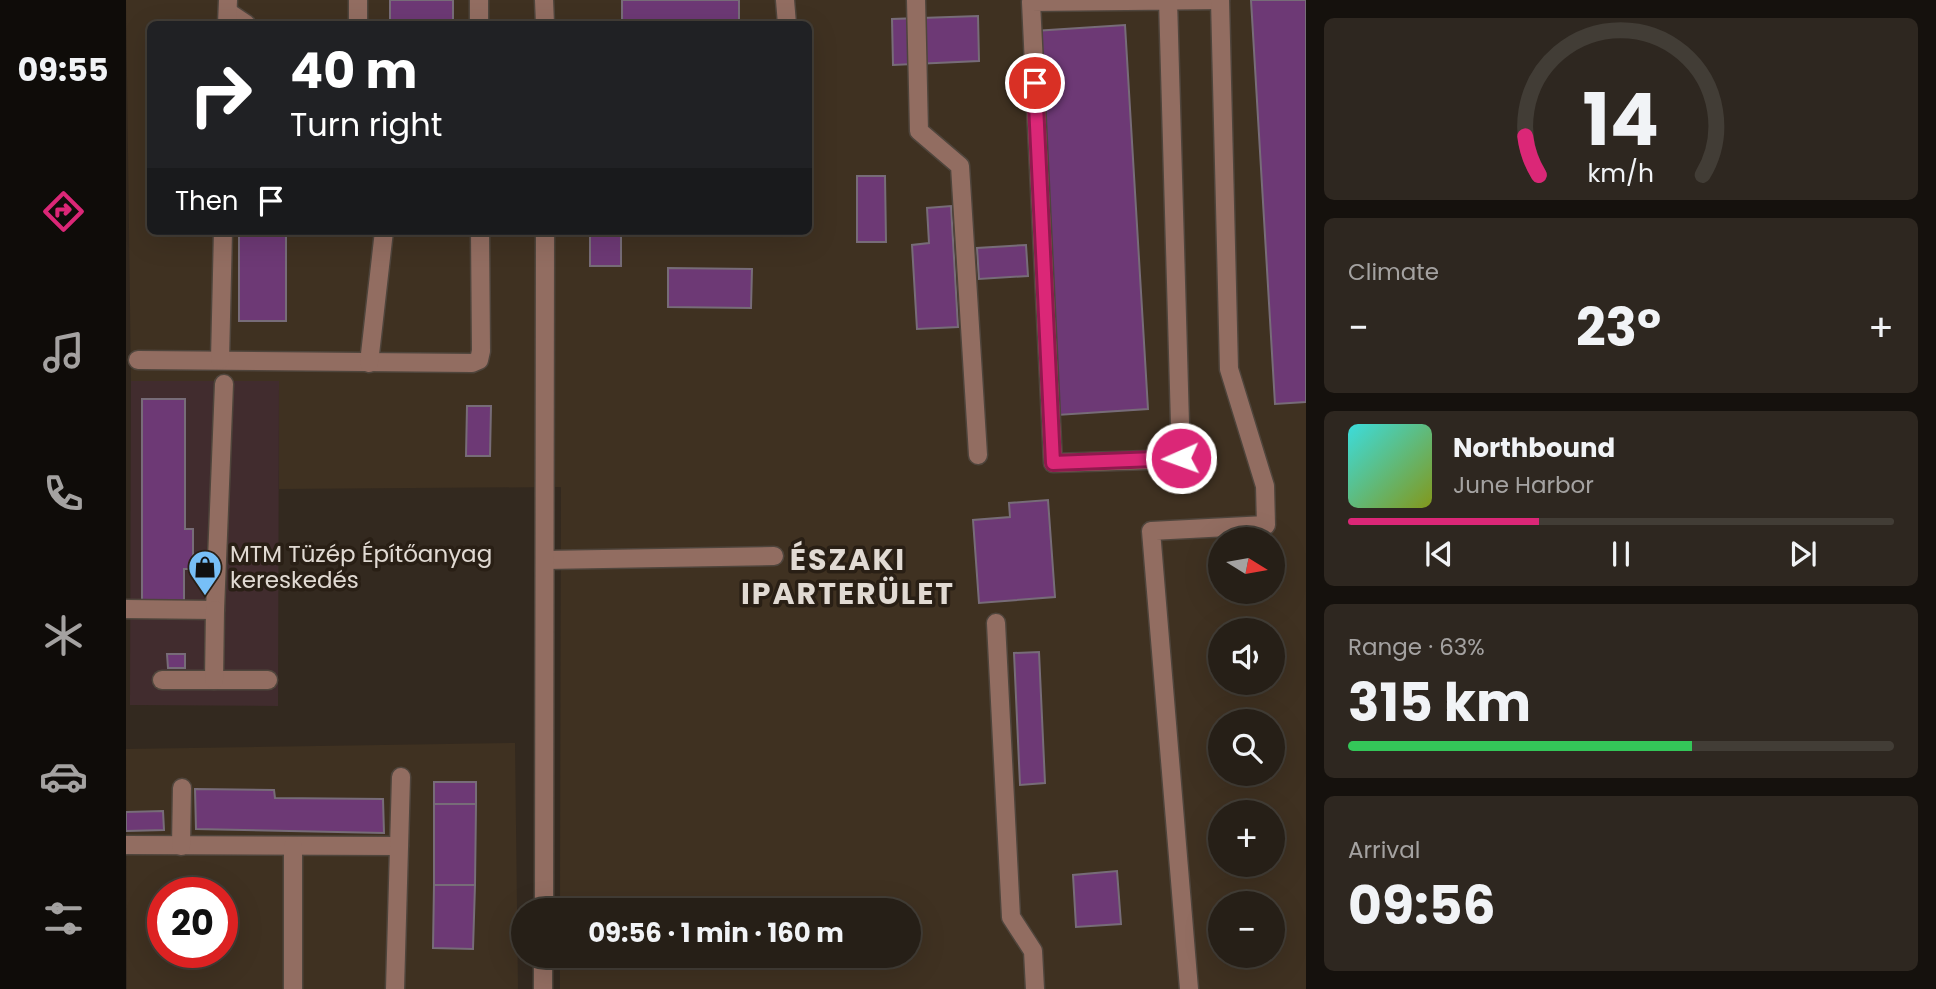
<!DOCTYPE html>
<html lang="en">
<head>
<meta charset="utf-8">
<style>
	:root { --surface:#261f17; --page:#2e2720; --text:#f1f3f6; --muted:#a4a2a1; --line:#423d36; --accent:#db2777 }
	body { margin:0; font-family:Poppins,sans-serif; background:var(--page); color:var(--text); height:100vh; display:flex; flex-direction:column; font-size:26px; white-space:nowrap }
	* { box-sizing:border-box; margin:0 }
	p { font-size:23px; color:var(--muted) }
	.icon { flex:none; width:38px; height:38px; fill:none; stroke:currentColor; stroke-width:2; stroke-linecap:round; stroke-linejoin:round }
	.map { position:relative; flex:1; overflow:hidden }
	.side { display:flex; flex-direction:column; gap:18px; padding:18px; background:#15110d; width:630px }
	.side>* { flex:none }
	.banner { position:absolute; left:21px; top:21px; width:665px; height:214px; border-radius:10px; box-shadow:0 7px 28px #0002,0 0 0 2px var(--line); background:#202124; color:#fff; overflow:hidden }
	.needle { width:46px; rotate:101deg }
	.fabs { position:absolute; left:1082px; top:527px; display:grid; gap:14px }
	.fabs a { display:grid; place-items:center; width:77px; height:77px; border-radius:50%; background:var(--surface); box-shadow:0 7px 28px #0002,0 0 0 2px var(--line); font-size:35px }
	.speed { position:absolute; left:21px; top:877px; display:flex; gap:14px; font-size:35px; font-weight:700; text-align:center }
	.speed>* { display:grid; place-content:center; width:91px; height:91px; border-radius:50%; background:var(--surface); box-shadow:0 7px 28px #0002,0 0 0 2px var(--line); line-height:1 }
	.speed .limit { border:10px solid #d22; background:#fff; color:#111 }
	.pin { position:absolute; display:grid; place-items:center; width:60px; height:60px; color:#fff; margin:-30px; border:4px solid #fff; border-radius:50%; box-shadow:0 2px 7px #0007 }
	.me { position:absolute; width:77px; margin:-38px; rotate:268deg; stroke-linejoin:round; filter:drop-shadow(0 0 5px #0008) }
	.turn { display:flex; align-items:center; gap:24px; height:147px; padding:0 28px; font-size:32px }
	.turn .icon { width:91px; height:91px; stroke-width:2.5 }
	.turn b { display:block; font-size:49px; line-height:60px }
	.then { display:flex; align-items:center; height:66px; padding:0 28px; background:#0003; gap:14px; font-size:26px }
	.big { font-size:52px; font-weight:700; line-height:1.1 }
	.side .widget { flex:1; display:flex; flex-direction:column; justify-content:center; gap:10px; min-width:0; padding:0 24px; border-radius:10px; background:var(--page) }
	.side .dial { align-items:center; gap:0 }
	.dial svg { height:182px; overflow:visible; fill:none; stroke:var(--line); stroke-width:7; stroke-linecap:round; text-anchor:middle }
	.dial text { fill:var(--text); stroke:none }
	.song { display:flex; align-items:center; gap:21px }
	.cover { width:84px; height:84px; border-radius:10px; background:linear-gradient(135deg,hsl(180 70% 55%),hsl(70 70% 35%)) }
	.played { height:7px; border-radius:4px; background:linear-gradient(90deg,var(--accent) 35%,var(--line) 35%) }
	.keys { display:flex; justify-content:space-around; direction:ltr }
	.heat { display:flex; justify-content:space-between; align-items:center; font-size:38px; direction:ltr }
	.charge { height:10px; border-radius:5px; background:linear-gradient(90deg,#34c759 63%,var(--line) 0) }
	.trip { position:absolute; left:385px; top:898px; width:410px; height:70px; border-radius:35px; background:var(--surface); box-shadow:0 7px 28px #0002,0 0 0 2px var(--line); font-weight:700; line-height:70px; text-align:center }
	main { display:flex; flex:1; min-height:0 }
	.dock { display:flex; flex-direction:column; width:126px; justify-content:space-around; align-items:center; background:#0f0c09; color:var(--muted) }
	.dock .icon { width:49px; height:49px }
	.dock .current { color:var(--accent) }
	.dock b { font-size:32px; color:var(--text) }
	.map>svg:first-child { display:block }
	.commercial { fill:#412c2e }
	.built { fill:#3f3121; fill-rule:evenodd }
	.building { fill:#6d3975; stroke:#776c78; stroke-width:2 }
	.lines { fill:none; stroke-linecap:round; stroke-linejoin:round }
	.minor-casing { stroke:#4f453c; stroke-width:21 }
	.minor { stroke:#926d61; stroke-width:18 }
	.route-casing { stroke:#8e194d; stroke-width:18 }
	.route { stroke:#db2777; stroke-width:12 }
	.labels { text-anchor:middle; dominant-baseline:central; stroke-width:7; stroke-linejoin:round; paint-order:stroke }
	.poi-label { font-size:23px; fill:#e1dad3; stroke:#291f15; text-anchor:start }
	.district-label { font-size:30px; font-weight:bold; letter-spacing:2px; fill:#e1dad3; stroke:#291f15 }
</style>
</head>
<body>
<main>
<nav class="dock">
<b>09:55</b>
<svg class="icon current" aria-label="directions" viewBox="0 0 24 24"><path d="M12 3l9 9-9 9-9-9zM9 14v-3h6M13 9l2 2-2 2"/></svg>
<svg class="icon" aria-label="music" viewBox="0 0 24 24"><path d="M9 18V5l10-2v13"/><circle cx="6" cy="18" r="3"/><circle cx="16" cy="16" r="3"/></svg>
<svg class="icon" aria-label="phone" viewBox="0 0 24 24"><path d="M5 4h4l2 5-3 2q2 4 5 5l2-3 5 2v4C11 20 4 13 5 4z"/></svg>
<svg class="icon" aria-label="climate" viewBox="0 0 24 24"><path d="M12 3v18M4 7l16 10M4 17L20 7"/></svg>
<svg class="icon" aria-label="car" viewBox="0 0 24 24"><path d="M5 17H2v-5l4-1 3-4h7l3 4 3 1v5h-3M9 17h6M6 11h13"/><circle cx="7" cy="17" r="2"/><circle cx="17" cy="17" r="2"/></svg>
<svg class="icon" aria-label="filters" viewBox="0 0 24 24"><path d="M4 7h16M4 17h16"/><circle cx="9" cy="7" r="2"/><circle cx="15" cy="17" r="2"/></svg>
</nav>
<div class="map">
<svg width="1180" height="989" viewBox="0 0 1180 989">
	<rect width="100%" height="100%" fill="#33291f"/>
	<path class="commercial" d="M5,381H153L152,706L4,705Z"/>
	<g class="built">
		<path d="M0,0H1180V989H434V956H782V910H434L435,487L153,489V381H5ZM24,24H682V231H24ZM1094,539H1146V592H1094ZM1094,630H1146V682H1094ZM1094,721H1146V774H1094ZM1094,812H1146V864H1094ZM1094,903H1146V956H1094Z"/>
		<path d="M389,743L392,989H1L0,749ZM37,892H96V952H37Z"/>
	</g>
	<g class="building">
		<rect x="264" y="0" width="63" height="24"/>
		<rect x="496" y="0" width="117" height="24"/>
		<path d="M1125,0H1180V402L1149,404Z"/>
		<path d="M852,16L853,61L767,65L766,19Z"/>
		<path d="M999,25L1022,409L931,415L908,31Z"/>
		<path d="M731,176H759L760,242H731Z"/>
		<path d="M825,206L832,327L791,329L786,245L803,243L801,208Z"/>
		<rect x="113" y="231" width="47" height="90"/>
		<rect x="464" y="231" width="31" height="35"/>
		<path d="M900,245L902,276L853,279L851,248Z"/>
		<path d="M542,268L626,269L625,308L542,307Z"/>
		<path d="M16,399H59V529H67V569H58V603H16Z"/>
		<path d="M341,406H365L364,456H340Z"/>
		<path d="M922,500L929,597L853,603L847,520L884,517L883,503Z"/>
		<path d="M913,652L919,783L894,785L888,653Z"/>
		<path d="M41,654H59V668H42Z"/>
		<rect x="308" y="782" width="42" height="22"/>
		<path d="M69,789L148,790L149,798L257,799L258,833L70,829Z"/>
		<path d="M308,804H350L349,885H308Z"/>
		<path d="M37,811L38,830L0,831V812Z"/>
		<path d="M991,871L995,924L950,927L947,875Z"/>
		<path d="M308,885H349L347,949L307,948Z"/>
	</g>
	<g class="lines">
		<g class="minor-casing">
			<g id="minor">
				<path d="M353,0V24"/>
				<path d="M418,0L419,24"/>
				<path d="M659,0L661,24"/>
				<path d="M790,0L793,131L834,166L852,455"/>
				<path d="M1042,0L1055,459L927,463L905,2L1094,0"/>
				<path d="M102,12L120,24"/>
				<path d="M101,24L102,0"/>
				<path d="M232,24V0"/>
				<path d="M12,360L346,363L353,360L355,351L354,231"/>
				<path d="M94,360L97,231"/>
				<path d="M243,363L258,231"/>
				<path d="M419,560L648,556"/>
				<path d="M0,609L89,610L98,384"/>
				<path d="M870,623L885,917L907,951L909,989"/>
				<path d="M36,680H142"/>
				<path d="M88,680L89,610"/>
				<path d="M0,845L273,846"/>
				<path d="M55,846L56,788"/>
				<path d="M167,846V989"/>
				<path d="M418,910L419,231"/>
				<path d="M269,989L275,777"/>
				<path d="M417,989V956"/>
				<path d="M1063,989L1025,531L1140,525L1139,486L1103,369L1094,0"/>
			</g>
		</g>
		<use href="#minor" class="minor"/>
	</g>
	<g class="lines">
		<g class="route-casing">
			<path id="route" d="M909,83L927,463L1055,458"/>
		</g>
		<use href="#route" class="route"/>
	</g>
	<defs>
		<g id="shop-pin" transform="scale(1.75)"><path d="M0 17L-7.5 6A9.5 9.5 0 1 1 7.5 6Z" fill="#77bff7" stroke="#291f15"/><path d="M-5-2.5h2.3a2.7 3.5 0 0 1 5.4 0H5L5.5 6h-11ZM-1.5-2.5h3a1.5 2.3 0 0 0-3 0Z" fill="#111"/></g>
	</defs>
	<g fill-rule="evenodd">
		<use href="#shop-pin" x="79" y="567"/>
	</g>
	<g class="labels">
		<g class="poi-label">
			<text x="104" y="554">MTM Tüzép Építőanyag<tspan x="104" dy="26">kereskedés</tspan></text>
		</g>
		<g class="district-label">
			<text x="722" y="559">ÉSZAKI<tspan x="722" dy="34">IPARTERÜLET</tspan></text>
		</g>
	</g>
</svg>
<div class="fabs">
<a><svg class="needle" viewBox="-14 -14 28 28"><path d="M0-13l5 13h-10z" fill="#e53935"/><path d="M0 13l5-13h-10z" fill="#a4a2a1"/></svg></a>
<a><svg class="icon" aria-label="sound" viewBox="0 0 24 24"><path d="M4 9h4l5-4v14l-5-4H4zM17 9q2 3 0 6"/></svg></a>
<a><svg class="icon" aria-label="search" viewBox="0 0 24 24"><circle cx="10" cy="10" r="6"/><path d="M15 15l6 6"/></svg></a>
<a>+</a>
<a>−</a>
</div>
<div class="speed"><div class="limit">20</div></div>
<div class="pin" style="left:909px;top:83px;background:#d93025"><svg class="icon" aria-label="arrive" viewBox="0 0 24 24"><path d="M6 21V4h12l-3 4 3 4H6"/></svg></div>
<svg class="me" style="left:1055px;top:458px" viewBox="-20 -20 40 40"><circle r="17" fill="#db2777" stroke="#fff" stroke-width="3"/><path d="M0-11L8 9 0 5-8 9z" fill="#fff"/></svg>
<div class="trip">09:56 · 1 min · 160 m</div>
<div class="banner">
<div class="turn"><svg class="icon" aria-label="right" viewBox="0 0 24 24"><path d="M7 20v-9h11M14 6l5 5-5 5"/></svg><div><b>40 m</b>Turn right</div></div>
<div class="then">Then<svg class="icon" aria-label="arrive" viewBox="0 0 24 24"><path d="M6 21V4h12l-3 4 3 4H6"/></svg></div>
</div>
</div>
<section class="side">
<div class="widget dial"><svg viewBox="0 0 100 80">
<path d="M14 69A42 42 0 1 1 86 69"/>
<path d="M14 69A42 42 0 0 1 8 52" stroke="#db2777"/>
<text x="50" y="56" font-size="32" font-weight="700">14</text>
<text x="50" y="72" font-size="11">km/h</text>
</svg></div>
<div class="widget"><p>Climate</p>
<div class="heat"><a>−</a><b class="big">23°</b><a>+</a></div>
</div>
<div class="widget">
<div class="song"><i class="cover"></i><div><b>Northbound</b><p>June Harbor</p></div></div>
<div class="played"></div>
<div class="keys"><svg class="icon" aria-label="previous" viewBox="0 0 24 24"><path d="M18 5L8 12l10 7zM5 5v14"/></svg><svg class="icon" aria-label="pause" viewBox="0 0 24 24"><path d="M8 5v14M16 5v14"/></svg><svg class="icon" aria-label="next" viewBox="0 0 24 24"><path d="M6 5l10 7-10 7zM19 5v14"/></svg></div>
</div>
<div class="widget"><p>Range · 63%</p><b class="big">315 km</b><div class="charge"></div></div>
<div class="widget"><p>Arrival</p><b class="big">09:56</b></div>
</section>
</main>
</body>
</html>
